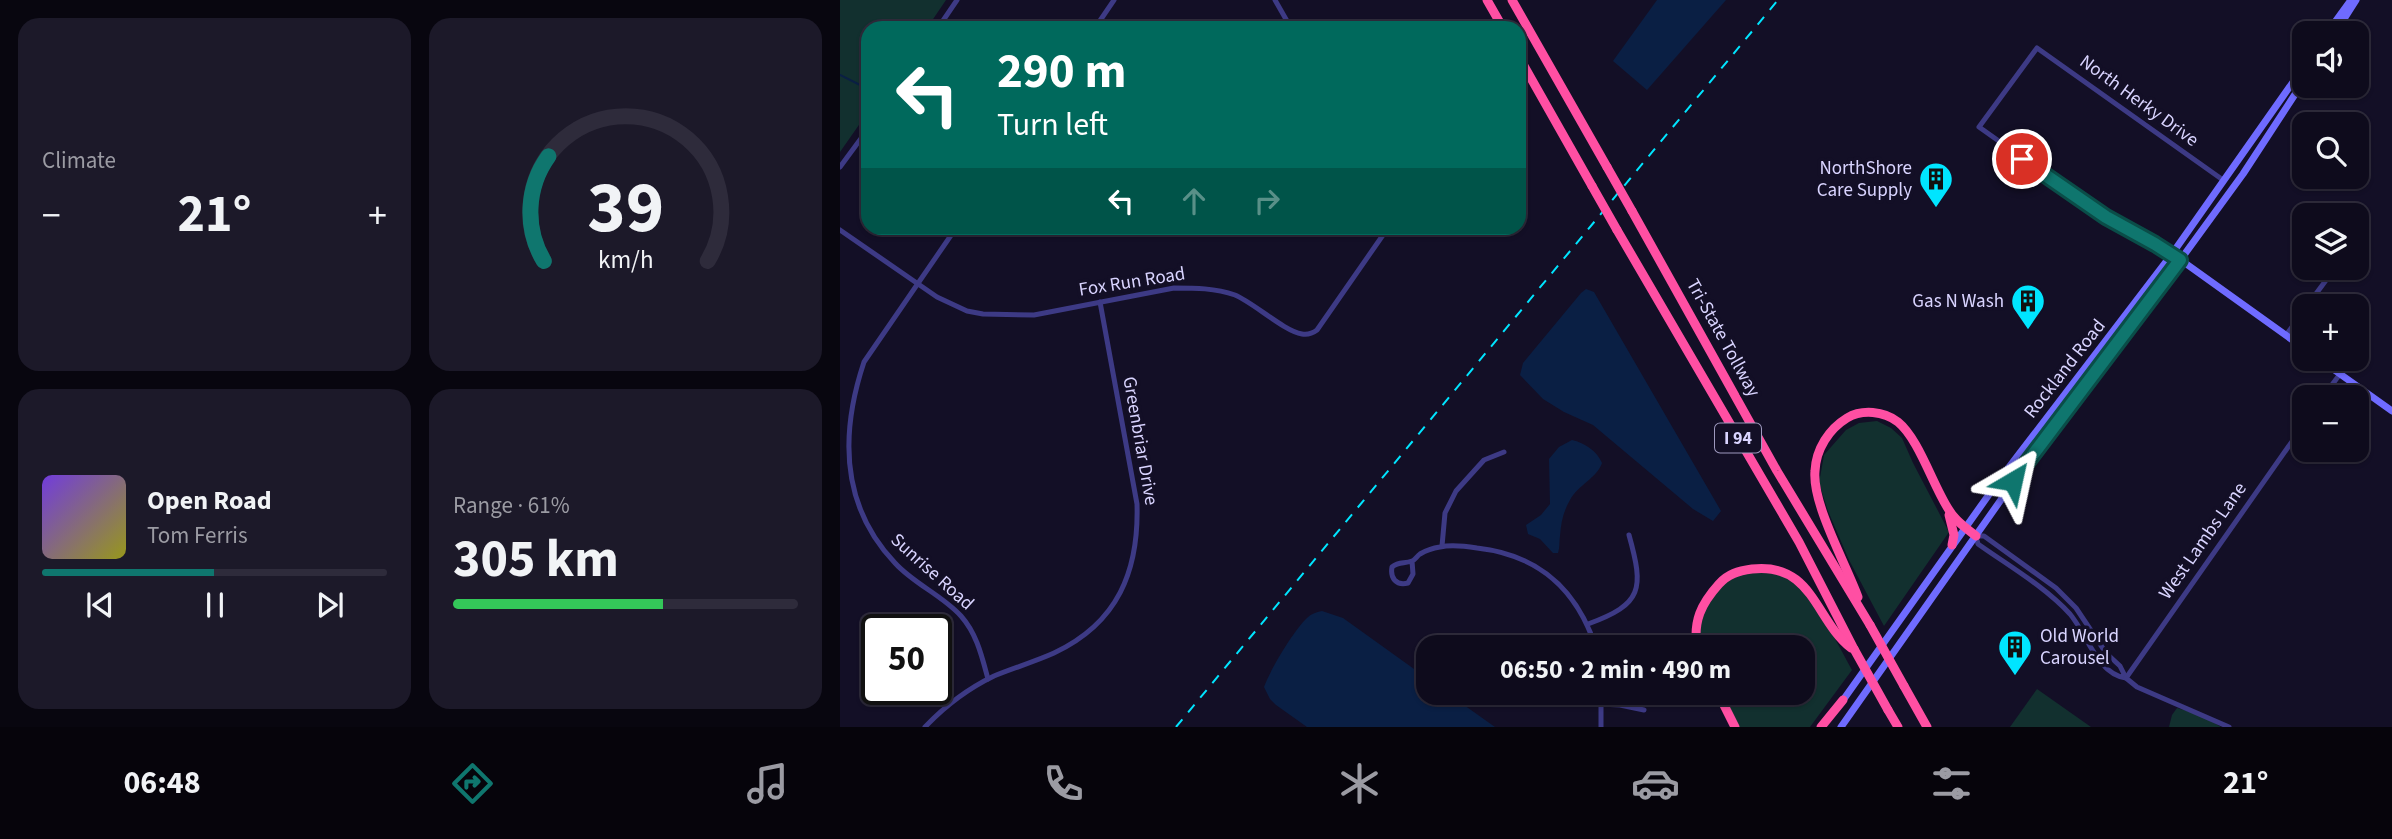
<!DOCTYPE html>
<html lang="en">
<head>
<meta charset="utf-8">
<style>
	:root { --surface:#0e0b1c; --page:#1c1929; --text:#f1f3f6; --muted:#9b9ba3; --line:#2e2b3b; --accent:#0f766e }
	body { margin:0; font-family:"Source Sans 3",sans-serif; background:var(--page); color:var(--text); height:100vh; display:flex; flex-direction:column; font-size:26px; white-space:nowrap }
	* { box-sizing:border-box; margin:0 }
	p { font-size:23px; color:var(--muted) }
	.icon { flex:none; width:38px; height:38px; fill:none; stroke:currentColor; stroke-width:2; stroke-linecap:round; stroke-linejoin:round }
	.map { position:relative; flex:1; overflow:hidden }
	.sheet { display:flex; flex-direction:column; gap:18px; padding:18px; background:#08060f; width:840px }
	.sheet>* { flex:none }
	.guide { position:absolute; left:21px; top:21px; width:665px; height:214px; border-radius:21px; box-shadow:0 2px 5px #0004,0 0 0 2px var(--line); background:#00695c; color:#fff; overflow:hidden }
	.controls { position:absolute; left:1452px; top:21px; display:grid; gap:14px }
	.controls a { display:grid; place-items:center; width:77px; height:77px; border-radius:14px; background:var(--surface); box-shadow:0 2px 5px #0004,0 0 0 2px var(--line); font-size:35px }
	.speed { position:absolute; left:21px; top:614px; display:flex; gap:14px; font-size:35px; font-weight:700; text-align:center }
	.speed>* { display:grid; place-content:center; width:91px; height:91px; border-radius:50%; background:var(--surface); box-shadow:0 2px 5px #0004,0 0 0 2px var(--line); line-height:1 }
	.speed .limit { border:4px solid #111; border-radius:10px; background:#fff; color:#111 }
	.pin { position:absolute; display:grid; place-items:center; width:60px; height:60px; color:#fff; margin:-30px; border:4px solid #fff; border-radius:50%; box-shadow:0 2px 7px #0007 }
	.me { position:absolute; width:77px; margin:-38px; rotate:36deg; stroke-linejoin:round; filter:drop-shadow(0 0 5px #0008) }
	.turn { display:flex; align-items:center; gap:24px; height:147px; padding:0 21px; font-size:32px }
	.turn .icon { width:91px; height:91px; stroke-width:2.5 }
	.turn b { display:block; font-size:49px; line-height:60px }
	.lanes { display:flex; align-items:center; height:66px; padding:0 21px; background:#0003; justify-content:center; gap:35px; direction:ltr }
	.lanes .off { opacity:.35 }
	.big { font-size:52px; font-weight:700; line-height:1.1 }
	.sheet .widget { flex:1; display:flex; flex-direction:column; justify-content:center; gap:10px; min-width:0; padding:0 24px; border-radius:21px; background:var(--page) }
	.sheet .dial { align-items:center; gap:0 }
	.dial svg { height:182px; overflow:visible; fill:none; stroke:var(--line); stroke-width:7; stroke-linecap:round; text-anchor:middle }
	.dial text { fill:var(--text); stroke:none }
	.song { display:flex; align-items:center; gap:21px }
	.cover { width:84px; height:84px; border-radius:10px; background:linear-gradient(135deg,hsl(260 70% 55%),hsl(60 70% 35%)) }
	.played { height:7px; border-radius:4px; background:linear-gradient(90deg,var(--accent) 50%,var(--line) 50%) }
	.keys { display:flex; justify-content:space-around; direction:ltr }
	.heat { display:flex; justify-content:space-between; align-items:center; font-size:38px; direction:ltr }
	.charge { height:10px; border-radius:5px; background:linear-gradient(90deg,#34c759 61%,var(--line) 0) }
	.sheet .tiles { flex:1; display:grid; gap:18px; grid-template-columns:repeat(2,1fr) }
	.trip { position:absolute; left:576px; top:635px; width:399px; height:70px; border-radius:21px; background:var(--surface); box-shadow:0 2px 5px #0004,0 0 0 2px var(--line); font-weight:700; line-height:70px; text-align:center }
	.tabs { display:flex; height:112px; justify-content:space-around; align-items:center; background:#06040b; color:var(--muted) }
	.tabs .icon { width:49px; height:49px }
	.tabs .current { color:var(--accent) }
	.tabs b { font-size:32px; color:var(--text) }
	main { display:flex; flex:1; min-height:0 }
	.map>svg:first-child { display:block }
	.green { fill:#12302f }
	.water { fill:#0a1f44 }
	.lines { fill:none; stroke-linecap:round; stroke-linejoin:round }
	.stream { stroke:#0a1f44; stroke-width:2 }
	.street { stroke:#3d3a85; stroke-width:5 }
	.secondary { stroke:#6f6bff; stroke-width:7 }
	.highway { stroke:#ff4fa3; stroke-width:9 }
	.rail { stroke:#00e5ff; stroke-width:2; stroke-dasharray:10 9; stroke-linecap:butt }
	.highway-bridge { stroke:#ff4fa3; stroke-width:9 }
	.route-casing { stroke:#0a4d48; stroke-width:18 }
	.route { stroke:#0f766e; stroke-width:12 }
	.labels { text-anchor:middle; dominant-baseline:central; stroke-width:7; stroke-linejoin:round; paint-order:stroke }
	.shield { fill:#130f26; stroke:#9e99be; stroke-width:2 }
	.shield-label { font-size:18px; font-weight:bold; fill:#d9d4ff }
	.street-label { font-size:19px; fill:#d9d4ff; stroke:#130f26 }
	.poi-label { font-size:19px; fill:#d9d4ff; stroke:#130f26; text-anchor:end }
</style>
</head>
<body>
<main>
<section class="sheet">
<div class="tiles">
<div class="widget"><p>Climate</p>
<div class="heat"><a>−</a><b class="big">21°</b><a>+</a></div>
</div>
<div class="widget dial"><svg viewBox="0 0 100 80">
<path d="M14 69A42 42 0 1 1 86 69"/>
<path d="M14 69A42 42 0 0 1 16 23" stroke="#0f766e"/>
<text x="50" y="56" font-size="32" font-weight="700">39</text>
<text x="50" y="72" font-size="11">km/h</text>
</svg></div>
<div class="widget">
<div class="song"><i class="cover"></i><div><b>Open Road</b><p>Tom Ferris</p></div></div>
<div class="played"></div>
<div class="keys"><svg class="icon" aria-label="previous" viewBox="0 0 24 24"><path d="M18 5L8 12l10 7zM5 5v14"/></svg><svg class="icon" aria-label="pause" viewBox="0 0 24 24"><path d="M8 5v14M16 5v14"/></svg><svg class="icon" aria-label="next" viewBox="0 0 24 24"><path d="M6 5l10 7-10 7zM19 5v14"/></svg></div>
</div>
<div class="widget"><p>Range · 61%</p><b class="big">305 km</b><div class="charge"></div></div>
</div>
</section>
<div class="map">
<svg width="1552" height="727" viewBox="0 0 1552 727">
	<rect width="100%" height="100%" fill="#130f26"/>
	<g class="green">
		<path d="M0,0H106L87,28H28V112L0,152Z"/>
		<path d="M1037,421L1051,428L1062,438L1073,463L1109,532L1044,626L1009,560L988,511L979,483L984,455L1006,430L1019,423Z"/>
		<path d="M927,571C936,574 945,576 953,582C974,597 999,646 1012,670L970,727H896L881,693H962V648L859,647C853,611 872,597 895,572Z"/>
		<path d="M1197,689L1251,727H1170Z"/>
		<path d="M1337,708L1361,715L1381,727H1329L1332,715Z"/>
	</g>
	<g class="water">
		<path d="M817,0H886L807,90L773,61Z"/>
		<path d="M746,289L754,292L881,511L873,521L853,509L753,425L724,412L703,399L680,375L683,363L741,293Z"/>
		<path d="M732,440C745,443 757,451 762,463C757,478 738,485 730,500C723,512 721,523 720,536C719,543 720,547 718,553H713L700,539L688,534L686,525L701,515L710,504L709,459L719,447Z"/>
		<path d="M482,611L503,618L588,679V693H607L655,727H467L436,705L430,699L424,687C430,670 454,630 467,618C471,614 476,612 482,611Z"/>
	</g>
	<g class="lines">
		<path class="stream" d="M0,75L28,89"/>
		<g class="street">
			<path d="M435,0L451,28"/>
			<path d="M98,28L117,0"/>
			<path d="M255,28L274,0"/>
			<path d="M0,167L28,129"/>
			<path d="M116,228L24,362C0,434 0,505 55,563C74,584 102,595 121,616C137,634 142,657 148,679"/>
			<path d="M0,230L97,297L127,311L143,314L194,315L334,288C355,288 375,288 395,295C414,303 444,331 462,334C468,335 473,333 477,330L543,235L546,228"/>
			<path d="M1517,236L1526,224"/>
			<path d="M1332,254L1266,217L1139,127L1197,48L1383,180"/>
			<path d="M1467,306L1495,268"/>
			<path d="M1446,335L1465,310"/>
			<path d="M1483,397L1500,374"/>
			<path d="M1136,536H1144L1216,588L1236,608L1266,653L1280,666L1286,678C1257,674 1247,634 1230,614C1204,586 1169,566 1138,544Z"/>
			<path d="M602,546L605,513L616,491L644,460L664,452"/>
			<path d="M572,561L573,574L568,583C556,586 550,578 552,567C559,561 564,564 572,561C575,560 577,556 580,554C585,551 593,548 600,547C612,544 625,546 637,548C699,555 737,589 756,648"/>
			<path d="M748,624C803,604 804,589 789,535"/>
			<path d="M653,637L661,648"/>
			<path d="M721,693L741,703L780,705L804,710"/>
			<path d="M761,693V727"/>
			<path d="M85,727C105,706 127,689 154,676C173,668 194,662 214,653C278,623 299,571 297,504L260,302"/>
			<path d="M1389,727L1297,687L1286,678L1465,423"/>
		</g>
		<g class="secondary">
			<path d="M1487,33L1511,0"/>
			<path d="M1495,33L1516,0"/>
			<path d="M1338,258L1465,349"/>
			<path d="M1479,359L1552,411"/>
			<path d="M1001,703L1160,479L1332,254L1465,65"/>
			<path d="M1001,727L1189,460L1293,325L1403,174L1465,79"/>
		</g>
		<g class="highway">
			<path d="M647,0L663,28"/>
			<path d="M672,0L767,167"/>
			<path d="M679,57L752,186"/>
			<path d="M792,211L937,471L1030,625"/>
			<path d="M777,230L959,542L1014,649"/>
			<path d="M1109,515L1114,535L1112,545"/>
			<path d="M1018,597C1006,564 972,504 975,471C976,449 989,429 1007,418C1022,409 1044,411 1058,422C1079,439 1093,486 1109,510C1115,521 1126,528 1136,536"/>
			<path d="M857,648C853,621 861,604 879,584C888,574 898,571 912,569C973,562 975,620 1011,648"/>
			<path d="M1064,686L1087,727"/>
			<path d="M878,693L895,727"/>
			<path d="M1048,710L1058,727"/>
			<path d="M981,727L1003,700"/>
		</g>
		<path class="rail" d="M336,727L938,0"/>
		<g class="highway-bridge">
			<path d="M767,167L792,211"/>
			<path d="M752,186L777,230"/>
			<path d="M1030,625L1064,686"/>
			<path d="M1014,649L1048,710"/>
		</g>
	</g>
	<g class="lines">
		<g class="route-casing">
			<path id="route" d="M1173,481L1340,260L1315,244L1266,217L1182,159"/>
		</g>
		<use href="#route" class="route"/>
	</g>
	<defs>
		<g id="building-pin" transform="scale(1.75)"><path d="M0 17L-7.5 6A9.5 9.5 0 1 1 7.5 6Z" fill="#00e5ff" stroke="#130f26"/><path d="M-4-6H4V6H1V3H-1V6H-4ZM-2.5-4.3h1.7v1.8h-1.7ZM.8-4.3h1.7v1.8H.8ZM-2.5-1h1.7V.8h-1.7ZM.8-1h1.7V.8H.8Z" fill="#111"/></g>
	</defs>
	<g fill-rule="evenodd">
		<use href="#building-pin" x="1096" y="179"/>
		<use href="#building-pin" x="1188" y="301"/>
		<use href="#building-pin" x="1175" y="647"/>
	</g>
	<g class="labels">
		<rect class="shield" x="875" y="423.5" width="46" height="29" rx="5"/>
		<g class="shield-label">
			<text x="898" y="438">I 94</text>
		</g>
		<g class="street-label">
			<text transform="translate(1299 101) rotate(36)">North Herky Drive</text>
			<text transform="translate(292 282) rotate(-9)">Fox Run Road</text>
			<text transform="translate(883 338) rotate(61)">Tri-State Tollway</text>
			<text transform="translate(1225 369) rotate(-52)">Rockland Road</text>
			<text transform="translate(300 441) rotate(80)">Greenbriar Drive</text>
			<text transform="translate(1363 541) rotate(-55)">West Lambs Lane</text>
			<text transform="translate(92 572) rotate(42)">Sunrise Road</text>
		</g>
		<g class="poi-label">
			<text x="1072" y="168">NorthShore<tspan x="1072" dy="22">Care Supply</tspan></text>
			<text x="1164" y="301">Gas N Wash</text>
			<text x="1200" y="636" text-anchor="start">Old World<tspan x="1200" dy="22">Carousel</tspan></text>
		</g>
	</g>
</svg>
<div class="controls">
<a><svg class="icon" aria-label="sound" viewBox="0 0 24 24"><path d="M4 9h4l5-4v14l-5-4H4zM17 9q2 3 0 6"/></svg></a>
<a><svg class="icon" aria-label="search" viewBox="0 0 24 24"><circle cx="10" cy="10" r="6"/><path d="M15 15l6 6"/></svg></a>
<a><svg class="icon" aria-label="layers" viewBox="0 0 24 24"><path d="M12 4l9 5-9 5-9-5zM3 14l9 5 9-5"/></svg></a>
<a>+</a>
<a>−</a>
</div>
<div class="speed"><div class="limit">50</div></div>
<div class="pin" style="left:1182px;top:159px;background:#d93025"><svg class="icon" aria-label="arrive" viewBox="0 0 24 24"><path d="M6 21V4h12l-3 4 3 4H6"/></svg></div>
<svg class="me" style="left:1173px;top:481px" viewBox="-20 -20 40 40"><path d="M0-17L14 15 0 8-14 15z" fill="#0f766e" stroke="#fff" stroke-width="4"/></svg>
<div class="trip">06:50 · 2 min · 490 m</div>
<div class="guide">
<div class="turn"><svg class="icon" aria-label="left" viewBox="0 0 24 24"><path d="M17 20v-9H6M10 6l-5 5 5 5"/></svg><div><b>290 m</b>Turn left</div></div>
<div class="lanes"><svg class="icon" aria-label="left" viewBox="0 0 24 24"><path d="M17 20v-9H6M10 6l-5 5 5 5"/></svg><svg class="icon off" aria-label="ahead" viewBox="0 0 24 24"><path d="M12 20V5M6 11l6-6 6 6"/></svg><svg class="icon off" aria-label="right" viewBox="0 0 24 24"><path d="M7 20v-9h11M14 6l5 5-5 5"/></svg></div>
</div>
</div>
</main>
<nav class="tabs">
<b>06:48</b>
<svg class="icon current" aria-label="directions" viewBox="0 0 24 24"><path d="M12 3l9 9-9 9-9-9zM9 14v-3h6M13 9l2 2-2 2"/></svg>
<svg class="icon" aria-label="music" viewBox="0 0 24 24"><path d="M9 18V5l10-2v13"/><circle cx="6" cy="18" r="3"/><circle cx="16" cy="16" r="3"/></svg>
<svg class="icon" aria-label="phone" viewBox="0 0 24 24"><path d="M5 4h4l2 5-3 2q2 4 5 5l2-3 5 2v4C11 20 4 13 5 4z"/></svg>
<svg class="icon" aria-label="climate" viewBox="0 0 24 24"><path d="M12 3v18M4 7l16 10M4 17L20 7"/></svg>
<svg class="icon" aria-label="car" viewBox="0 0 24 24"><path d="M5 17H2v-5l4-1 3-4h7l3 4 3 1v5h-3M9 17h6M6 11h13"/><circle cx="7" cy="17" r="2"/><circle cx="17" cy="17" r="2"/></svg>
<svg class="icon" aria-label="filters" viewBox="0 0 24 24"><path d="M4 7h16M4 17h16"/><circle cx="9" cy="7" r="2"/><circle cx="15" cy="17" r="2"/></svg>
<b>21°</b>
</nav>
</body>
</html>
